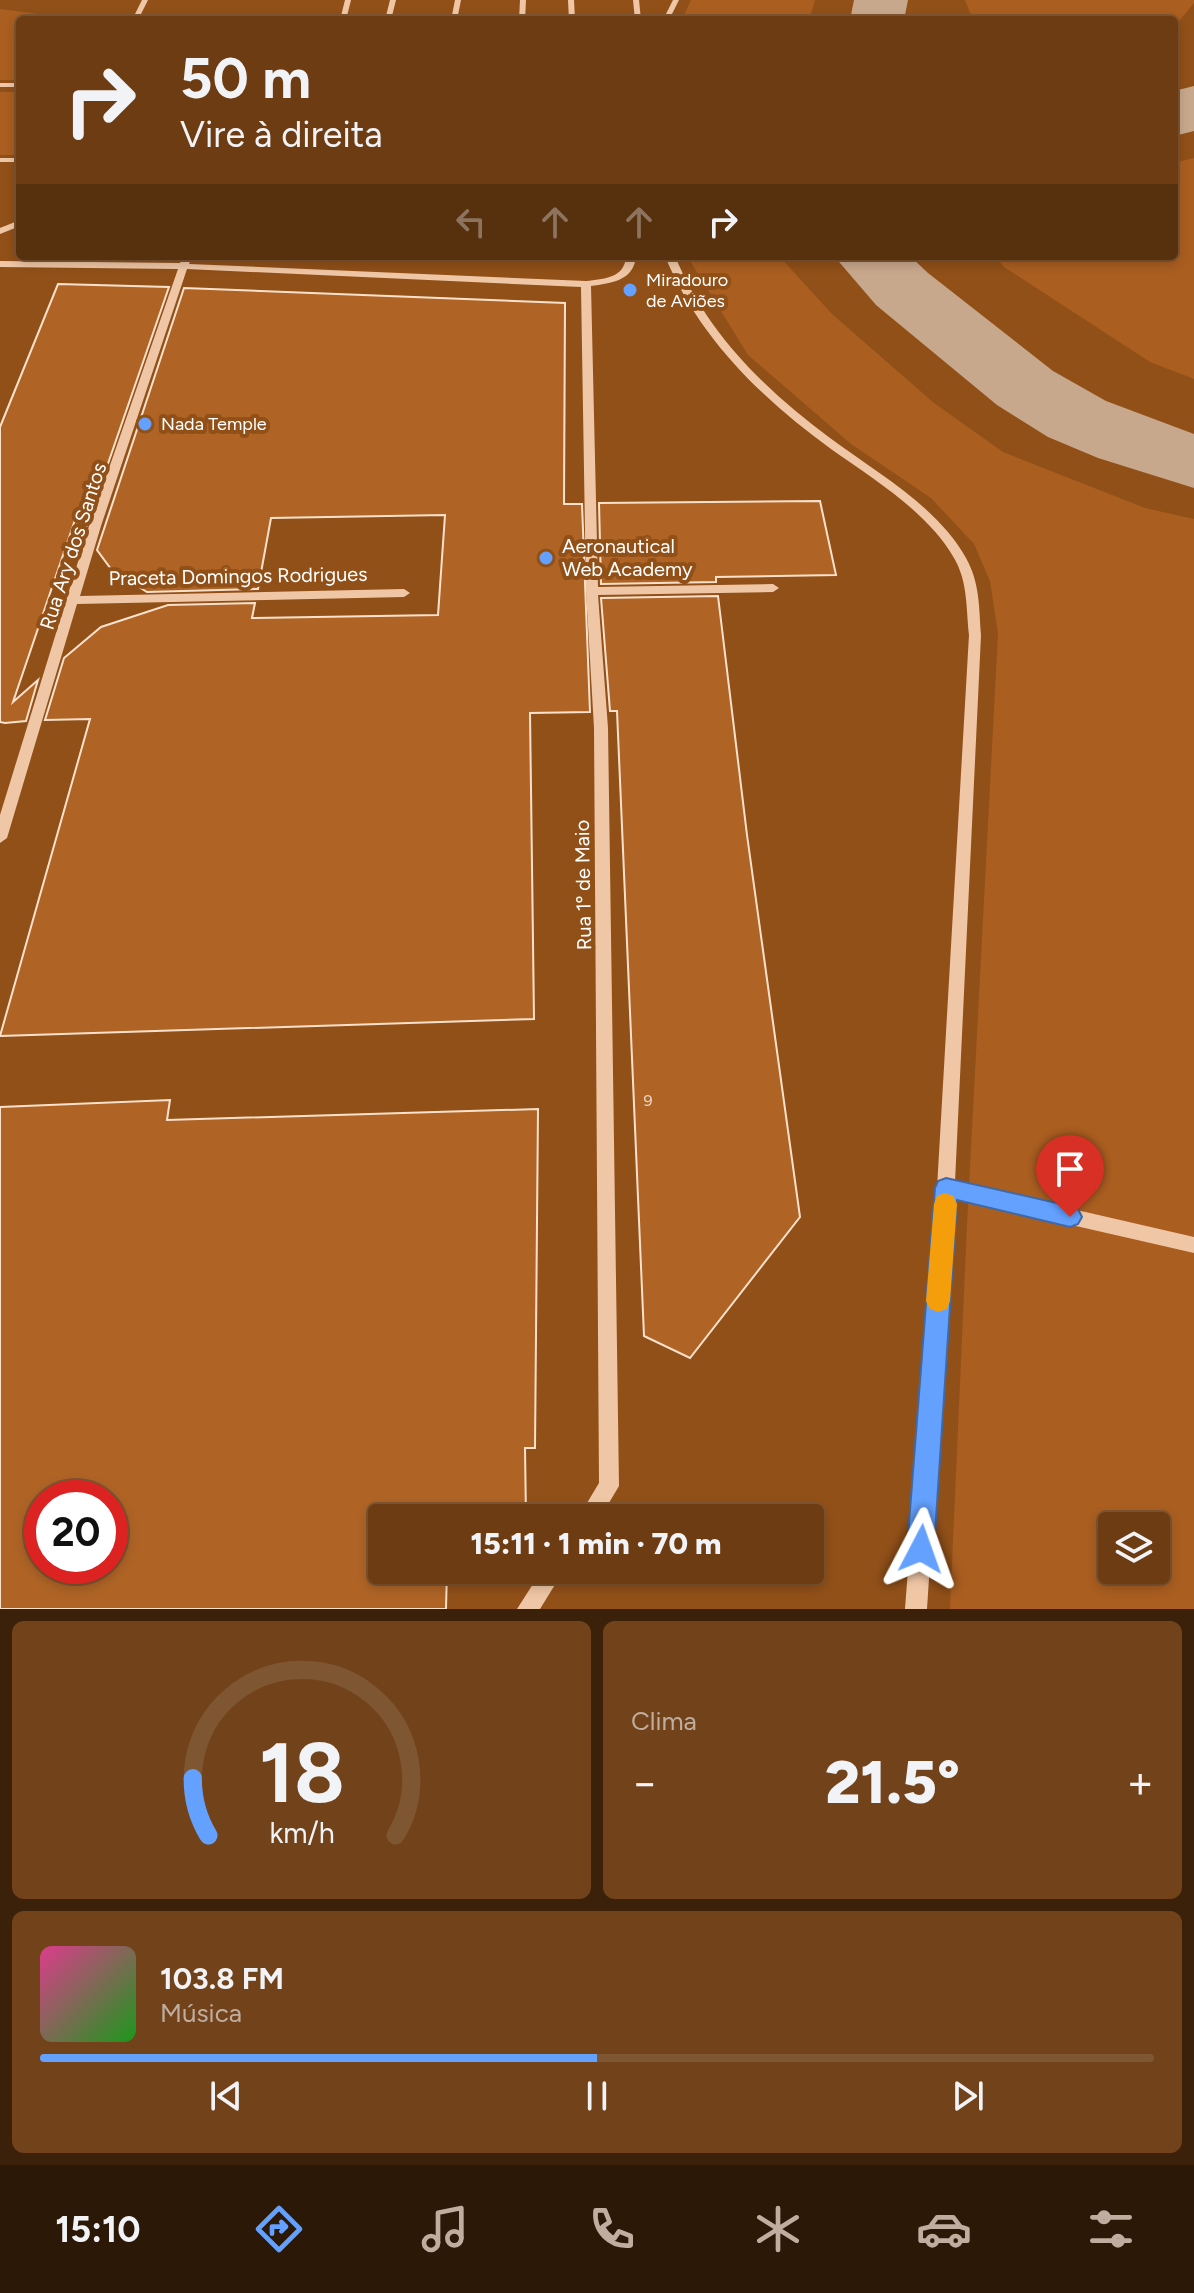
<!DOCTYPE html>
<html lang="pt">
<head>
<meta charset="utf-8">
<style>
	:root { --surface:#6d3c12; --page:#72431b; --text:#f1f3f6; --muted:#bfad9f; --line:#7f5632; --accent:#64a1ff }
	body { margin:0; font-family:Figtree,sans-serif; background:var(--page); color:var(--text); height:100vh; display:flex; flex-direction:column; font-size:30px; white-space:nowrap }
	* { box-sizing:border-box; margin:0 }
	p { font-size:26px; color:var(--muted) }
	.icon { flex:none; width:44px; height:44px; fill:none; stroke:currentColor; stroke-width:2; stroke-linecap:round; stroke-linejoin:round }
	.map { position:relative; height:1609px; overflow:hidden }
	.panel { display:flex; flex-direction:column; gap:12px; padding:12px; background:#3c210a; flex:1 }
	.panel>* { flex:none }
	.banner { position:absolute; left:16px; top:16px; width:1162px; height:244px; border-radius:8px; box-shadow:0 4px 12px #0003,0 0 0 2px var(--line); background:#6d3c12; color:var(--text); overflow:hidden }
	.tools { position:absolute; left:1098px; top:1512px; display:grid; gap:16px }
	.tools a { display:grid; place-items:center; width:72px; height:72px; border-radius:8px; background:var(--surface); box-shadow:0 4px 12px #0003,0 0 0 2px var(--line); font-size:40px }
	.speed { position:absolute; left:24px; top:1480px; display:flex; gap:16px; font-size:40px; font-weight:700; text-align:center }
	.speed>* { display:grid; place-content:center; width:104px; height:104px; border-radius:50%; background:var(--surface); box-shadow:0 4px 12px #0003,0 0 0 2px var(--line); line-height:1 }
	.speed .limit { border:12px solid #d22; background:#fff; color:#111 }
	.pin { position:absolute; display:grid; place-items:center; width:68px; height:68px; color:#fff; margin:-82px -34px; border-radius:50% 50% 50% 0; rotate:-45deg; box-shadow:0 0 8px #0007 }
	.pin .icon { rotate:45deg }
	.me { position:absolute; width:88px; margin:-44px; rotate:4deg; stroke-linejoin:round; filter:drop-shadow(0 0 6px #0008) }
	.turn { display:flex; align-items:center; gap:28px; height:168px; padding:0 32px; font-size:36px }
	.turn .icon { width:104px; height:104px; stroke-width:2.5 }
	.turn b { display:block; font-size:56px; line-height:68px }
	.lanes { display:flex; align-items:center; height:76px; padding:0 32px; background:#0003; justify-content:center; gap:40px; direction:ltr }
	.lanes .off { opacity:.35 }
	.big { font-size:60px; font-weight:800; line-height:1.1 }
	.panel .tile { flex:1; display:flex; flex-direction:column; justify-content:center; gap:12px; min-width:0; padding:0 28px; border-radius:12px; background:var(--page) }
	.panel .dial { align-items:center; gap:0 }
	.dial svg { height:208px; overflow:visible; fill:none; stroke:var(--line); stroke-width:7; stroke-linecap:round; text-anchor:middle }
	.dial text { fill:var(--text); stroke:none }
	.song { display:flex; align-items:center; gap:24px }
	.cover { width:96px; height:96px; border-radius:12px; background:linear-gradient(135deg,hsl(330 70% 55%),hsl(120 70% 35%)) }
	.played { height:8px; border-radius:4px; background:linear-gradient(90deg,var(--accent) 50%,var(--line) 50%) }
	.keys { display:flex; justify-content:space-around; direction:ltr }
	.heat { display:flex; justify-content:space-between; align-items:center; font-size:44px; direction:ltr }
	.panel .tiles { flex:1; display:grid; gap:12px; grid-template-columns:1fr 1fr }
	.tile:last-child { grid-column:span 2 }
	.trip { position:absolute; left:368px; top:1504px; width:456px; height:80px; border-radius:8px; background:var(--surface); box-shadow:0 4px 12px #0003,0 0 0 2px var(--line); font-weight:800; line-height:80px; text-align:center }
	.tab-bar { display:flex; height:128px; justify-content:space-around; align-items:center; background:#2c1807; color:var(--muted) }
	.tab-bar .icon { width:56px; height:56px }
	.tab-bar .selected { color:var(--accent) }
	.tab-bar b { font-size:36px; color:var(--text) }
	.map>svg:first-child { display:block }
	.green { fill:#aa5e20; fill-rule:evenodd }
	.lines { fill:none; stroke-linecap:round; stroke-linejoin:round }
	.taxiway { fill:#c8a88c; fill-rule:evenodd }
	.building { fill:#af6426; stroke:#fbe1cc; stroke-width:2; fill-rule:evenodd }
	.minor { fill:#f0c7a6; fill-rule:evenodd }
	.route { fill:#64a1ff; stroke:#4169a6; stroke-width:2 }
	.slow { fill:#f59e0b }
	.poi-dot { fill:#64a1ff; stroke:#915018; stroke-width:3 }
	.labels { text-anchor:middle; dominant-baseline:central; stroke-width:8; stroke-linejoin:round; paint-order:stroke }
	.number-label { font-size:16px; fill:#ebd8c9 }
	.far-poi-label { font-size:18px; fill:#fff; stroke:#915018; text-anchor:start }
	.street-label { font-size:20px; fill:#fff; stroke:#915018 }
	.poi-label { font-size:20px; fill:#fff; stroke:#915018; text-anchor:start }
</style>
</head>
<body>
<div class="map">
<svg width="1194" height="1609" viewBox="0 0 1194 1609">
	<rect width="100%" height="100%" fill="#915018"/>
	<g class="green">
		<path d="M691,0H815L809,20H682Z"/>
		<path d="M965,0H1194V3L1174,27V20H973Z"/>
		<path d="M0,9L85,20H20V80H0Z"/>
		<rect x="0" y="92" width="20" height="63"/>
		<path d="M1194,158V379L1150,362L1004,267L995,256H1174V163Z"/>
		<path d="M687,256H779L832,314L934,403L1003,452L1145,508L1194,519V1609H950L967,1225L998,633L990,581L974,544L931,498L851,444L748,355ZM1112,1526H1156V1570H1112Z"/>
	</g>
	<g class="lines">
		<g class="taxiway">
			<path d="M854,0H908L904,20H850Z"/>
			<path d="M1194,86V131L1174,136V91Z"/>
			<path d="M834,256H910L928,273L1053,371L1106,401L1194,434V488L1098,458L1048,437L997,405L876,305Z"/>
		</g>
	</g>
	<g class="building">
		<path d="M58,284L169,287L84,533L75,520L13,702L38,680L26,721L5,723L0,722V427Z"/>
		<path d="M184,288L565,303L564,504H582L590,712L530,713L534,1019L0,1036L90,719L45,720L64,658L101,627L168,605L255,603L252,618L438,615L445,515L271,518L258,589L147,592L111,569L97,550Z"/>
		<path d="M820,501L836,575L716,577V582L601,584L599,503Z"/>
		<path d="M718,596L747,835L800,1217L690,1358L644,1336L617,711H610L601,598Z"/>
		<path d="M170,1100L167,1120L538,1109L535,1448H525L526,1518H382V1570H447L446,1609H0V1107ZM42,1498H110V1566H42Z"/>
	</g>
	<g class="lines">
		<g class="minor">
			<path d="M142,0H148L138,20H132Z"/>
			<path d="M345,0H351L346,20H340Z"/>
			<path d="M390,0H396L391,20H385Z"/>
			<path d="M455,0H461L457,20H451Z"/>
			<path d="M520,0H526L525,20H519Z"/>
			<path d="M568,0H574L575,20H569Z"/>
			<path d="M633,0H639L641,20H635Z"/>
			<path d="M673,0H679L669,20H663Z"/>
			<rect x="0" y="83" width="20" height="4"/>
			<rect x="0" y="158" width="20" height="4"/>
			<path d="M20,220V226L0,234V228Z"/>
			<path d="M186,256L191,259L189,264L586,281C604,279 625,278 626,256H636C634,281 611,283 591,286L598,587L773,584L779,588L773,592L598,595L608,728L619,1486L600,1518H578L599,1483L594,728L586,591L581,287L187,269L101,526L80,596L404,589L410,593L404,597L77,604L7,838L0,843V815L89,526L178,269L0,267V261L180,263L183,257Z"/>
			<path d="M665,256H675C706,332 765,390 830,438C877,473 937,506 966,558C980,583 979,608 981,635L955,1182L1194,1237V1253L954,1198L927,1609H905L937,1188L969,635C966,608 968,582 954,558C927,511 873,479 831,449C761,398 698,337 665,256Z"/>
			<path d="M542,1570H564L540,1609H517Z"/>
		</g>
	</g>
	<path class="route" d="M946,1178L1070,1206L1078,1209L1082,1217L1078,1224L1070,1227L957,1200L934,1549L930,1558L921,1562L911,1558L907,1549L935,1188L938,1181Z"/>
	<path class="slow" d="M945,1193L953,1196L957,1204L950,1301L947,1309L938,1312L930,1309L926,1301L934,1204L937,1196Z"/>
	<g class="poi-dot">
		<circle cx="630" cy="290" r="8"/>
		<circle cx="145" cy="424" r="8"/>
		<circle cx="546" cy="558" r="8"/>
	</g>
	<g class="labels">
		<g class="number-label">
			<text x="648" y="1100">9</text>
		</g>
		<g class="far-poi-label">
			<text x="646" y="280">Miradouro<tspan x="646" dy="21">de Aviões</tspan></text>
			<text x="161" y="424">Nada Temple</text>
		</g>
		<g class="street-label">
			<text transform="translate(73 546) rotate(-72)">Rua Ary dos Santos</text>
			<text transform="translate(238 576) rotate(-1)">Praceta Domingos Rodrigues</text>
			<text transform="translate(583 885) rotate(-91)">Rua 1º de Maio</text>
		</g>
		<g class="poi-label">
			<text x="562" y="546">Aeronautical<tspan x="562" dy="23">Web Academy</tspan></text>
		</g>
	</g>
</svg>
<div class="tools">
<a><svg class="icon" aria-label="layers" viewBox="0 0 24 24"><path d="M12 4l9 5-9 5-9-5zM3 14l9 5 9-5"/></svg></a>
</div>
<div class="speed"><div class="limit">20</div></div>
<div class="pin" style="left:1070px;top:1217px;background:#d93025"><svg class="icon" aria-label="arrive" viewBox="0 0 24 24"><path d="M6 21V4h12l-3 4 3 4H6"/></svg></div>
<svg class="me" style="left:921px;top:1549px" viewBox="-20 -20 40 40"><path d="M0-17L14 15 0 8-14 15z" fill="#64a1ff" stroke="#fff" stroke-width="4"/></svg>
<div class="trip">15:11 · 1 min · 70 m</div>
<div class="banner">
<div class="turn"><svg class="icon" aria-label="right" viewBox="0 0 24 24"><path d="M7 20v-9h11M14 6l5 5-5 5"/></svg><div><b>50 m</b>Vire à direita</div></div>
<div class="lanes"><svg class="icon off" aria-label="left" viewBox="0 0 24 24"><path d="M17 20v-9H6M10 6l-5 5 5 5"/></svg><svg class="icon off" aria-label="ahead" viewBox="0 0 24 24"><path d="M12 20V5M6 11l6-6 6 6"/></svg><svg class="icon off" aria-label="ahead" viewBox="0 0 24 24"><path d="M12 20V5M6 11l6-6 6 6"/></svg><svg class="icon" aria-label="right" viewBox="0 0 24 24"><path d="M7 20v-9h11M14 6l5 5-5 5"/></svg></div>
</div>
</div>
<section class="panel">
<div class="tiles">
<div class="tile dial"><svg viewBox="0 0 100 80">
<path d="M14 69A42 42 0 1 1 86 69"/>
<path d="M14 69A42 42 0 0 1 8 47" stroke="#64a1ff"/>
<text x="50" y="56" font-size="32" font-weight="700">18</text>
<text x="50" y="72" font-size="11">km/h</text>
</svg></div>
<div class="tile"><p>Clima</p>
<div class="heat"><a>−</a><b class="big">21.5°</b><a>+</a></div>
</div>
<div class="tile">
<div class="song"><i class="cover"></i><div><b>103.8 FM</b><p>Música</p></div></div>
<div class="played"></div>
<div class="keys"><svg class="icon" aria-label="previous" viewBox="0 0 24 24"><path d="M18 5L8 12l10 7zM5 5v14"/></svg><svg class="icon" aria-label="pause" viewBox="0 0 24 24"><path d="M8 5v14M16 5v14"/></svg><svg class="icon" aria-label="next" viewBox="0 0 24 24"><path d="M6 5l10 7-10 7zM19 5v14"/></svg></div>
</div>
</div>
</section>
<nav class="tab-bar">
<b>15:10</b>
<svg class="icon selected" aria-label="directions" viewBox="0 0 24 24"><path d="M12 3l9 9-9 9-9-9zM9 14v-3h6M13 9l2 2-2 2"/></svg>
<svg class="icon" aria-label="music" viewBox="0 0 24 24"><path d="M9 18V5l10-2v13"/><circle cx="6" cy="18" r="3"/><circle cx="16" cy="16" r="3"/></svg>
<svg class="icon" aria-label="phone" viewBox="0 0 24 24"><path d="M5 4h4l2 5-3 2q2 4 5 5l2-3 5 2v4C11 20 4 13 5 4z"/></svg>
<svg class="icon" aria-label="climate" viewBox="0 0 24 24"><path d="M12 3v18M4 7l16 10M4 17L20 7"/></svg>
<svg class="icon" aria-label="car" viewBox="0 0 24 24"><path d="M5 17H2v-5l4-1 3-4h7l3 4 3 1v5h-3M9 17h6M6 11h13"/><circle cx="7" cy="17" r="2"/><circle cx="17" cy="17" r="2"/></svg>
<svg class="icon" aria-label="filters" viewBox="0 0 24 24"><path d="M4 7h16M4 17h16"/><circle cx="9" cy="7" r="2"/><circle cx="15" cy="17" r="2"/></svg>
</nav>
</body>
</html>
